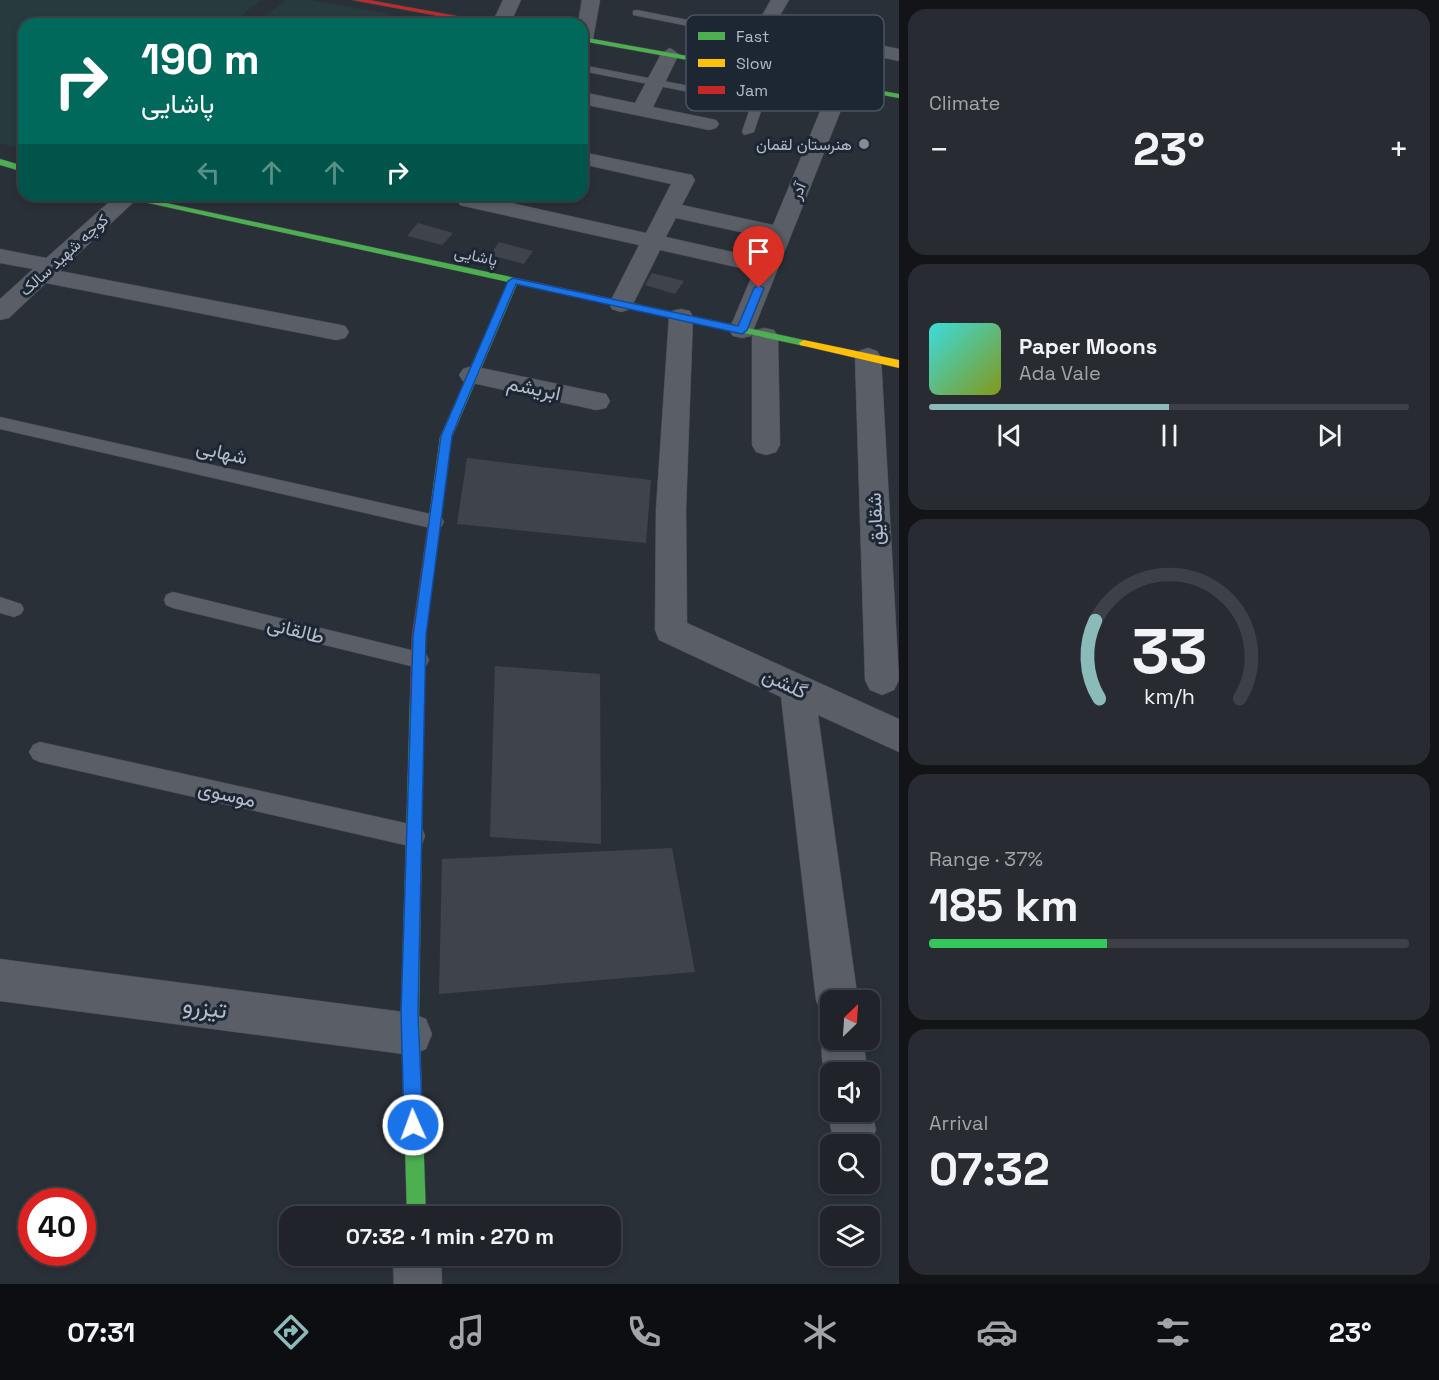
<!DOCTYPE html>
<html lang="en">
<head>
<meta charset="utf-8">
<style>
	:root { --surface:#20242a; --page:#282c32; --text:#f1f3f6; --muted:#a2a4a8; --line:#3d4147; --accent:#8bbbb9 }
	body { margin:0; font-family:"Space Grotesk",Vazirmatn,sans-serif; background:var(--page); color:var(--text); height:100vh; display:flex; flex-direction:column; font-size:22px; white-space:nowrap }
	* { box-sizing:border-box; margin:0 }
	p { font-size:20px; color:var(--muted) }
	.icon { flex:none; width:33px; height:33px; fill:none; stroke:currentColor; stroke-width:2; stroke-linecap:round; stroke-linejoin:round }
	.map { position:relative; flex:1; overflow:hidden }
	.side { display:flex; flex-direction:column; gap:9px; padding:9px; background:#121417; width:540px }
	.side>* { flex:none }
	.hud { position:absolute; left:18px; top:18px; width:570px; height:183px; border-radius:18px; box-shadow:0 3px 9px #0003,0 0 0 2px var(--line); background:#00695c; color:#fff; overflow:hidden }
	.needle { width:39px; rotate:25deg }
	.fabs { position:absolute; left:820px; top:990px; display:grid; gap:12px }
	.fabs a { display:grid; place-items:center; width:60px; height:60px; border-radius:12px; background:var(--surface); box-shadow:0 3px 9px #0003,0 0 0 2px var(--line); font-size:30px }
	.speed { position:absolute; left:18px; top:1188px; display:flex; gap:12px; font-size:30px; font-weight:700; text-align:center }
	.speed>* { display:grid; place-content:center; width:78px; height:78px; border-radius:50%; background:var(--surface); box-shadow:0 3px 9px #0003,0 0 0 2px var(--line); line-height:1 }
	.speed .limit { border:9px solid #d22; background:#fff; color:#111 }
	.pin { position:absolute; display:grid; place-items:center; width:51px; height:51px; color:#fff; margin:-62px -26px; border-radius:50% 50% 50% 0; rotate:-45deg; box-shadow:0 0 6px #0007 }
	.pin .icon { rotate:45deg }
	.me { position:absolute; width:66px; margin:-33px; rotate:358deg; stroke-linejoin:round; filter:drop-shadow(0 0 4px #0008) }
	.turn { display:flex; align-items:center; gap:21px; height:126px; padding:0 24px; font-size:27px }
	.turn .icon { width:78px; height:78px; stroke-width:2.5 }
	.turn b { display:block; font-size:42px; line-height:51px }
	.lanes { display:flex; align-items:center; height:57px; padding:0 24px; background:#0003; justify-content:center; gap:30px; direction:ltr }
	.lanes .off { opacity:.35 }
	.big { font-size:45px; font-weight:600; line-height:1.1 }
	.side .widget { flex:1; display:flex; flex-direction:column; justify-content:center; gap:9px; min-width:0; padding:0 21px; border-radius:18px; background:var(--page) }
	.side .dial { align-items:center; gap:0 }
	.dial svg { height:156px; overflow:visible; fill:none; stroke:var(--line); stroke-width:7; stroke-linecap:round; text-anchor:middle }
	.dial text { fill:var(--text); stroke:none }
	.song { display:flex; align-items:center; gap:18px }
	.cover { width:72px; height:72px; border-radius:9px; background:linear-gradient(135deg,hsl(180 70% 55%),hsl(70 70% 35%)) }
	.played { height:6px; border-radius:3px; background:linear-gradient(90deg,var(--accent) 50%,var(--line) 50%) }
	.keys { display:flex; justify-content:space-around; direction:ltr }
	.heat { display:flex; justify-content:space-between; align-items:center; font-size:33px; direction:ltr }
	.charge { height:9px; border-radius:4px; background:linear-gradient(90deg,#34c759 37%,var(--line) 0) }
	.trip { position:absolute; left:279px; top:1206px; width:342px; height:60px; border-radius:18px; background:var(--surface); box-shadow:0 3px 9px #0003,0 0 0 2px var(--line); font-weight:600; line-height:60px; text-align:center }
	.dock { display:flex; height:96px; justify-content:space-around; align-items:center; background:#0d0e11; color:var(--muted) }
	.dock .icon { width:42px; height:42px }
	.dock .selected { color:var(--accent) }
	.dock b { font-size:27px; color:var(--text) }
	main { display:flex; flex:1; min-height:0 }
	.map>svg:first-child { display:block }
	.green { fill:#273a3e }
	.building { fill:#3f444c }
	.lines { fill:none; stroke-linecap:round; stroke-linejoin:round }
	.lane-casing { stroke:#484c55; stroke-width:1 }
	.street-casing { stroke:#484c55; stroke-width:1 }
	.fast-casing { stroke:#484c55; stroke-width:1 }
	.slow-casing { stroke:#484c55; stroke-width:1 }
	.jam-casing { stroke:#484c55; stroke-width:1 }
	.lane { fill:#5a5e66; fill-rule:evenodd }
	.street { fill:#5a5e66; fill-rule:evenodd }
	.fast { fill:#4caf50; fill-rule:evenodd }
	.slow { fill:#ffc107; fill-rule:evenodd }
	.jam { fill:#c62828; fill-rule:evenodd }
	.route { fill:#1a73e8; stroke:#114b97; stroke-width:1.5 }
	.poi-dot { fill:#848b96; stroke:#1d2633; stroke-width:2 }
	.labels { text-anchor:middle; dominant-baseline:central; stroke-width:6; stroke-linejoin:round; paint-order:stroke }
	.far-poi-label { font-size:16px; fill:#b4bcc9; stroke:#1d2633; text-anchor:end }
	.far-street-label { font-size:16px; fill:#b4bcc9; stroke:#1d2633 }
	.street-label { font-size:20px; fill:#b4bcc9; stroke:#1d2633 }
	.near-street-label { font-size:24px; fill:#b4bcc9; stroke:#1d2633 }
	.key { fill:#1d2633; stroke:#4a5360; stroke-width:1.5 }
	.key-label { font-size:16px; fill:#b4bcc9 }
</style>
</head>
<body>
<main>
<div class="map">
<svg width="899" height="1284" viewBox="0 0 899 1284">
	<rect width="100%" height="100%" fill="#2a3038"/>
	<g class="green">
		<path d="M0,0H261L231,24H24V150L0,143Z"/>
		<path d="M286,0H310L390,14L380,24H256Z"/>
	</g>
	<g class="building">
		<path d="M418,223L453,233L442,245L407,236Z"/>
		<path d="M499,242L533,251L524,264L490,255Z"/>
		<path d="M652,273L684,281L675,294L645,285Z"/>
		<path d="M467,458L651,480L646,543L457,524Z"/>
		<path d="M495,666L600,674L601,844L490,837Z"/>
		<path d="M672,848L695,972L439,994L442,859Z"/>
	</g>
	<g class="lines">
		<g class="lane-casing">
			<g id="lane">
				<path d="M637,10L759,34L764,37L759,40L633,15V11Z"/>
				<path d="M582,65L725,93L731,96L725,99L582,71Z"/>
				<path d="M768,69L774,72L754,132L744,135L742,132L762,72Z"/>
				<path d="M0,417L435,515L441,517L444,522L441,527L435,529L0,429Z"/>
				<path d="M173,592L419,652L426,654L429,660L426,666L419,668L173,608L166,605L164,600L166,595Z"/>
				<path d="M0,597L21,604L24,609L21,614L14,617L0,613Z"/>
				<path d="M40,742L414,825L422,828L425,836L422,844L414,847L40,762L33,759L29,752L33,745Z"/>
			</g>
		</g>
		<g class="street-casing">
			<g id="street">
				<path d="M503,0H521L510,24H492Z"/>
				<path d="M582,0H600L593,39L584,44L582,24H578Z"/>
				<path d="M771,0H789L775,24L899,49V61L770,34L749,70H735L733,66Z"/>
				<path d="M670,48L679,54L653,107L716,120L719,124L716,128L709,130L582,104V92L635,103L661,54Z"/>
				<path d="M841,79L851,85L751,336L742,338L733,336L729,330L754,271L660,250L633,304L630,309L621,312L612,309L609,304L639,245L468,207L460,205L457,200L460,195H475L646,233L671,184L582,164V152L692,175L695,180L682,205L773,225L831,85ZM676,218L768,238L759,258L666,237Z"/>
				<path d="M117,195H136L138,198L60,271L336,324L345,326L349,332L345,338L336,340L46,283L9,318L0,320V299L33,269L0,263V249L46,258Z"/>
				<path d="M681,309L690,311L693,317L686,509L687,623L899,719V752L818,715L858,1000H831V1018L822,1015L816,1000L781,697L659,640L655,630L656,509L669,317L672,311Z"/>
				<path d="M765,328L774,330L778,336L780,445L776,452L766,455L756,452L752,445V336L756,330Z"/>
				<path d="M868,348L877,351L881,357L899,680L894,690L882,695L870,690L865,680L855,357L859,351Z"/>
				<path d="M472,366L596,392L606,394L610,401L606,408L596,410L463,381L459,375L463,369Z"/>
				<path d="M0,959L411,1013L426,1019L432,1034L426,1049L411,1055L0,1001Z"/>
				<path d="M831,1023V1040H863L868,1072H831V1088C821,1068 818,1045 827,1025Z"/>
				<path d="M870,1104L876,1130L870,1144H836C832,1133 826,1119 831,1106V1112H870Z"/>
				<path d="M393,1256H441L442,1284H394Z"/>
			</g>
		</g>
		<g class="fast-casing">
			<g id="fast">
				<path d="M582,37L899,94V98L582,41Z"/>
				<path d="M0,159L24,166V172L0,165Z"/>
				<path d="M112,195H129L804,340L809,343L804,346L517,284L452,437L440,525L434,530L428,525L440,437L508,282Z"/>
				<path d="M417,694L422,696L424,700L419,1012L426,1216H407L401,1012L410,700L412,696Z"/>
			</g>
		</g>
		<g class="slow-casing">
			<path id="slow" d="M804,340L899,360V368L800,345L799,343Z"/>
		</g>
		<g class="jam-casing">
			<g id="jam">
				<path d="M353,0H368L500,24H483Z"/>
				<path d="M434,520L440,525L426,636L424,700L422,704L417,706L412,704L410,700L412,636L428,525Z"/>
			</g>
		</g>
		<use href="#lane" class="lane"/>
		<use href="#street" class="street"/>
		<use href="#fast" class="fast"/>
		<use href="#slow" class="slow"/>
		<use href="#jam" class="jam"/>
	</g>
	<path class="route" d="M513,278L738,326L754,288L759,285L764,288L747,330L742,334L516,284L460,416L452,436L426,636L418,1012L423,1125L420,1132L413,1135L407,1132L404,1125L401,1012L413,636L441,436L508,281Z"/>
	<circle class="poi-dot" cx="864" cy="144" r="6"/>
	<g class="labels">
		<g class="far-poi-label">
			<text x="852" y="144">هنرستان لقمان</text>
		</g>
		<g class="far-street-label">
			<text transform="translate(798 191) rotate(-68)">آدر</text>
			<text transform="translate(64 255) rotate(-42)">کوچه شهید سالک</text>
			<text transform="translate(476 256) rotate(12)">پاشایی</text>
		</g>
		<g class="street-label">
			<text transform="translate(534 388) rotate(12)">ابریشم</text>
			<text transform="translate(222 452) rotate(13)">شهابی</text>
			<text transform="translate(875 519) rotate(-93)">شقایق</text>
			<text transform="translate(296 630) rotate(14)">طالقانی</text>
			<text transform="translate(785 683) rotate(25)">گلشن</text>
			<text transform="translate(227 794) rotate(13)">موسوی</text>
		</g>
		<g class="near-street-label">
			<text transform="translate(205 1007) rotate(8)">تیزرو</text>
		</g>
	</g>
	<rect x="686" y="15" width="198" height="96" rx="9" class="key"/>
	<rect x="698" y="32" width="27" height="8" fill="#4caf50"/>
	<rect x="698" y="59" width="27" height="8" fill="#ffc107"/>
	<rect x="698" y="86" width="27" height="8" fill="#c62828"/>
	<g class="key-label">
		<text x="736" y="42">Fast</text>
		<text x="736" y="69">Slow</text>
		<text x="736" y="96">Jam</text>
	</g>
</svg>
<div class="fabs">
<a><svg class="needle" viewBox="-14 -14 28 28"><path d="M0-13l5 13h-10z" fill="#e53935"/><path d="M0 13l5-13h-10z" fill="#a2a4a8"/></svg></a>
<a><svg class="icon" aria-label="sound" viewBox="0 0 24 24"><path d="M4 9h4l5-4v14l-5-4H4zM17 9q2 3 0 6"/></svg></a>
<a><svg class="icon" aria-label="search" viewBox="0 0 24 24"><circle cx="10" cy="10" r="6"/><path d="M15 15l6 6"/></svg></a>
<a><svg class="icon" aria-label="layers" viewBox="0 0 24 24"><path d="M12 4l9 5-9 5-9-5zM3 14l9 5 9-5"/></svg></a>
</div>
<div class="speed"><div class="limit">40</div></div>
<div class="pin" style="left:759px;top:288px;background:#d93025"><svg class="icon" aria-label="arrive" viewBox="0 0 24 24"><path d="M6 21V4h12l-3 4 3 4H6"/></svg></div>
<svg class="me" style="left:413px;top:1125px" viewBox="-20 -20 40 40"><circle r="17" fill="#1a73e8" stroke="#fff" stroke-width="3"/><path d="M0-11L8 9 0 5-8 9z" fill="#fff"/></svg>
<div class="trip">07:32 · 1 min · 270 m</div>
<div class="hud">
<div class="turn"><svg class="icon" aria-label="right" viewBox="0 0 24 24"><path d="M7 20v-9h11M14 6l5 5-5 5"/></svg><div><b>190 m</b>پاشایی</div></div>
<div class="lanes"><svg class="icon off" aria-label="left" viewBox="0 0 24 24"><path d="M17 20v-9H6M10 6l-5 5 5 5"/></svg><svg class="icon off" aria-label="ahead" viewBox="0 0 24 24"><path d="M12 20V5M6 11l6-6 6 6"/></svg><svg class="icon off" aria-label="ahead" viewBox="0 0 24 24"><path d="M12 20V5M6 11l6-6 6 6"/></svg><svg class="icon" aria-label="right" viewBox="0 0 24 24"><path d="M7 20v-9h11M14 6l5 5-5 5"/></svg></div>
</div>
</div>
<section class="side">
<div class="widget"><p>Climate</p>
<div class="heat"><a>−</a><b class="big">23°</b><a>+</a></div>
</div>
<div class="widget">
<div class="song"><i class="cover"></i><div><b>Paper Moons</b><p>Ada Vale</p></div></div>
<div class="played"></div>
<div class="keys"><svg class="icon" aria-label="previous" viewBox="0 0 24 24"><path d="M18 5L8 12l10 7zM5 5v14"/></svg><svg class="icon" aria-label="pause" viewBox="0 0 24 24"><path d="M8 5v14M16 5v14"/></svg><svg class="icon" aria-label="next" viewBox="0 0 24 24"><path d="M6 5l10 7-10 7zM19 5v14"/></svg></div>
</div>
<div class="widget dial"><svg viewBox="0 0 100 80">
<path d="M14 69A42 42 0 1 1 86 69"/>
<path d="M14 69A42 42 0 0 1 12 29" stroke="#8bbbb9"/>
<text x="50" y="56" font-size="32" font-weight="700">33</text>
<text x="50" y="72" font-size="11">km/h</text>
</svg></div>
<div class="widget"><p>Range · 37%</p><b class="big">185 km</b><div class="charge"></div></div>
<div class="widget"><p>Arrival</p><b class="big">07:32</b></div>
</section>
</main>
<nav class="dock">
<b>07:31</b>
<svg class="icon selected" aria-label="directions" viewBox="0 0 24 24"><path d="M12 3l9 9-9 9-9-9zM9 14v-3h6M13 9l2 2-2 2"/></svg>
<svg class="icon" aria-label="music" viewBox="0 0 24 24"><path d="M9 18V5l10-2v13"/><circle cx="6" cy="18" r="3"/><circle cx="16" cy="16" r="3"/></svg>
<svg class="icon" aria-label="phone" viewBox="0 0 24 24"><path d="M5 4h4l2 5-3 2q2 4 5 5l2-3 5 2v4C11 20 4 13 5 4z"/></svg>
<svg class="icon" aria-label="climate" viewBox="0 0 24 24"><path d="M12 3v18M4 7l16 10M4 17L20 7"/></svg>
<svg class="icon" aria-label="car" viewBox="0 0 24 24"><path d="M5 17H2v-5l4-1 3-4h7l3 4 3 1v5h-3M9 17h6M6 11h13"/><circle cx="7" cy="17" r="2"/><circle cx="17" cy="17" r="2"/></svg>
<svg class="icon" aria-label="filters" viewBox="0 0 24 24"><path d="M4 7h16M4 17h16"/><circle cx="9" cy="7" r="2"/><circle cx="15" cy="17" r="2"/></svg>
<b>23°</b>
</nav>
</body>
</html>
